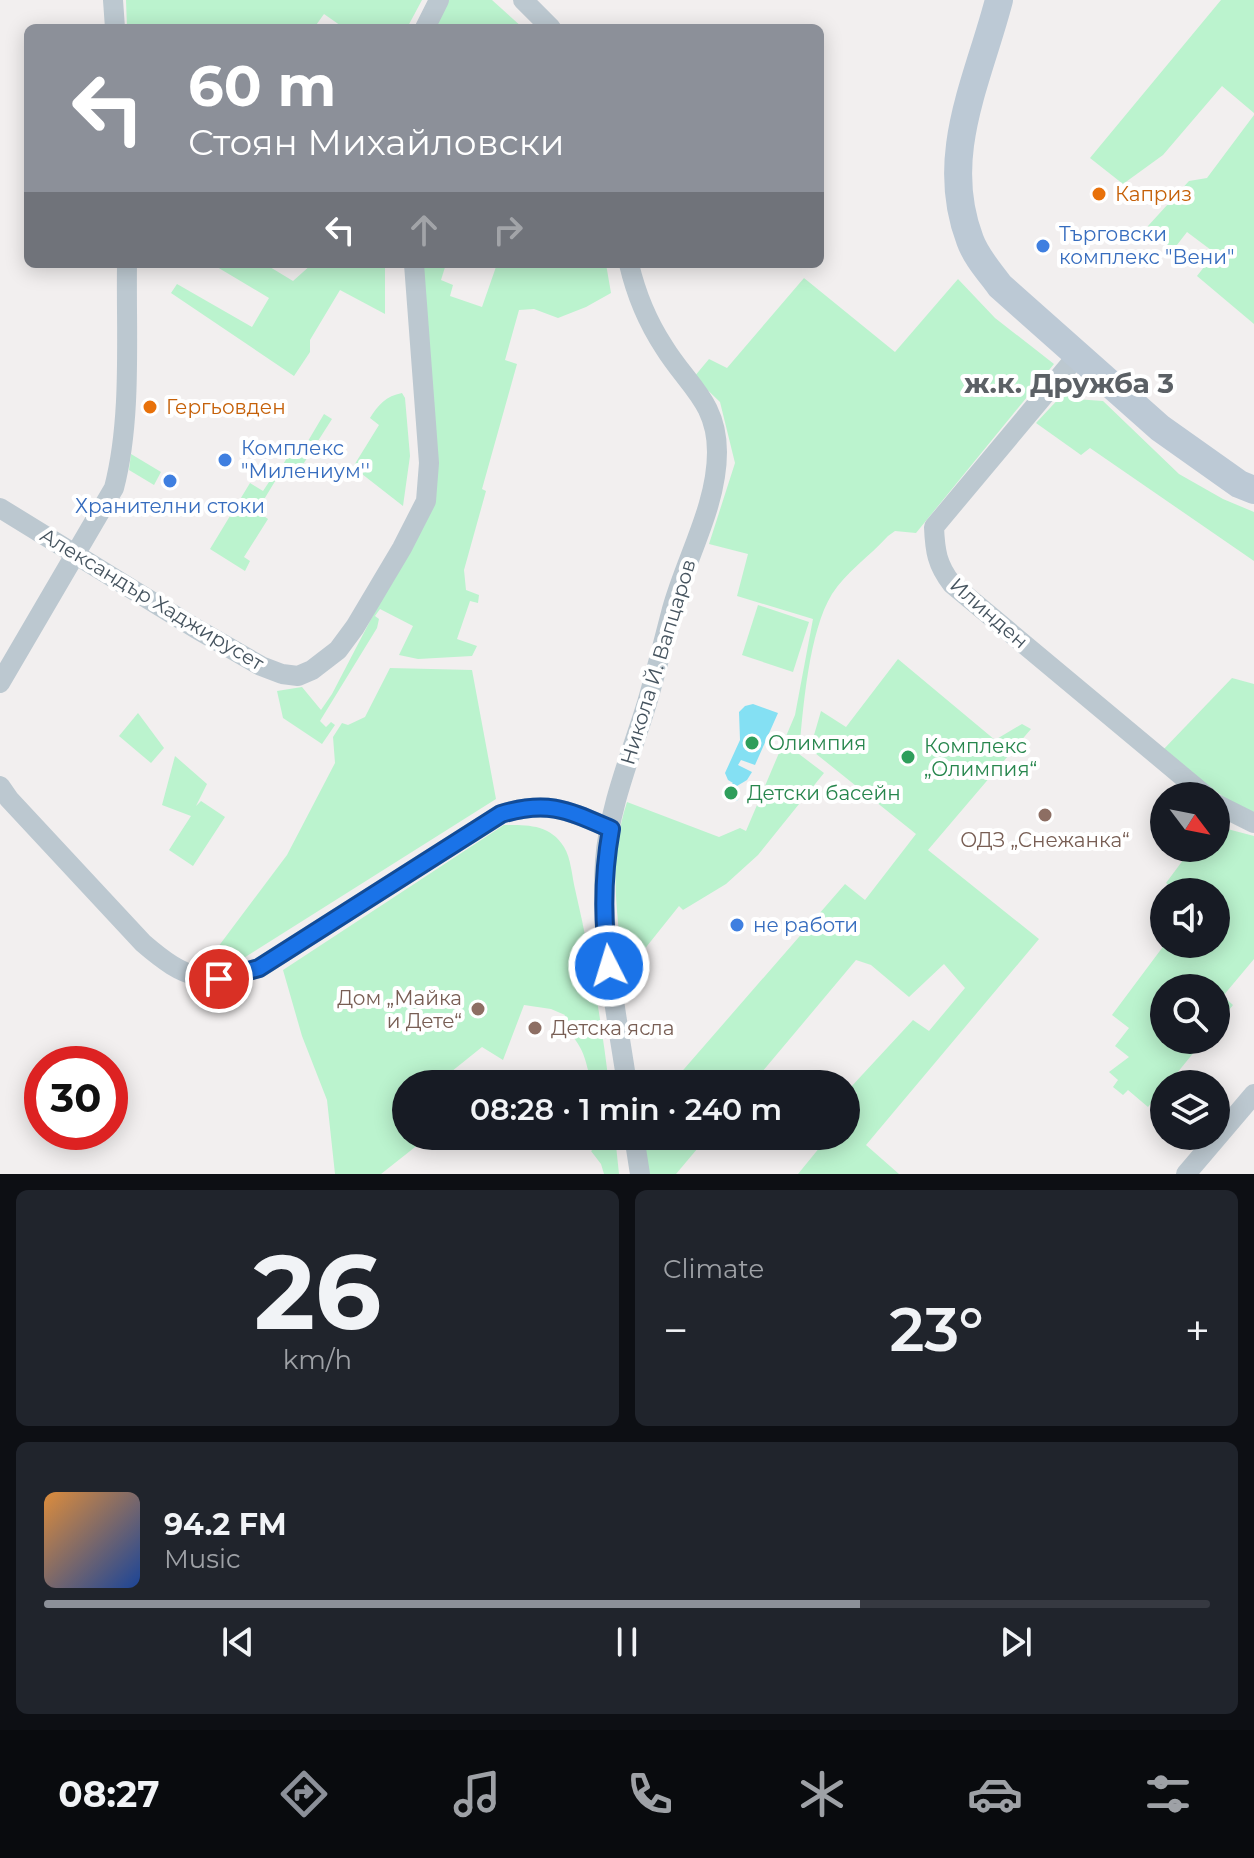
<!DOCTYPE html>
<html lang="en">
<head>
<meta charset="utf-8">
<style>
	:root { --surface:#171b24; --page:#20242c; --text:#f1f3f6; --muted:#9ea1a6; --line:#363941; --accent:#8c9099 }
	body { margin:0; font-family:Montserrat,sans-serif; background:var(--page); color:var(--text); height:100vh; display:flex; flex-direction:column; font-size:30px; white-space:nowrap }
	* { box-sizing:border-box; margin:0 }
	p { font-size:26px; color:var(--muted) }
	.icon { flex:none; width:44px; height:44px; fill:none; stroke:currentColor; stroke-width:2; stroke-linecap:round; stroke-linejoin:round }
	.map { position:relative; height:1174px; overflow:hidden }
	.panel { display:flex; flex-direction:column; gap:16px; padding:16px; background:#0d0f14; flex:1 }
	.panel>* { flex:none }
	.top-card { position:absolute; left:24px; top:24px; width:800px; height:244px; border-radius:12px; box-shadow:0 4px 20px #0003; background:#8c9099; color:#fff; overflow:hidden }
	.needle { width:52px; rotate:122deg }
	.fabs { position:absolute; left:1150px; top:782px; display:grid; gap:16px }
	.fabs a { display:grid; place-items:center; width:80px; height:80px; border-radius:50%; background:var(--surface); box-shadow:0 4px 20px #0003; font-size:40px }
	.speed { position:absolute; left:24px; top:1046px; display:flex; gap:16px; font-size:40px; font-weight:700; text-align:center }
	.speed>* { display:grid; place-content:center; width:104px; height:104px; border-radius:50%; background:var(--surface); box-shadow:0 4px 20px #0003; line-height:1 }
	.speed .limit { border:12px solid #d22; background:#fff; color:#111 }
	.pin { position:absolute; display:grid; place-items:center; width:68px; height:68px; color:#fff; margin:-34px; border:4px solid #fff; border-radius:50%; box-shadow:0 2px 8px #0007 }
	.me { position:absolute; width:88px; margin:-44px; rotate:355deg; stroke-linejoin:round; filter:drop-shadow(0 0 6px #0008) }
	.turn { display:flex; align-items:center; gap:28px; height:168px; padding:0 32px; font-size:36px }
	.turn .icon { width:104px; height:104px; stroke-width:2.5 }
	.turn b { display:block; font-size:56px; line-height:68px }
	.lanes { display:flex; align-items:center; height:76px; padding:0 32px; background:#0003; justify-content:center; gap:40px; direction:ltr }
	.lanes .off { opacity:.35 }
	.big { font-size:60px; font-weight:600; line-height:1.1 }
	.panel .widget { flex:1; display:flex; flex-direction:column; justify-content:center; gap:12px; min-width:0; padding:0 28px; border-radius:12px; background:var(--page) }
	.panel .dial { align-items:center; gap:0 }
	.dial b { font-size:104px; line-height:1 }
	.song { display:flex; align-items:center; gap:24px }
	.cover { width:96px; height:96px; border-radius:12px; background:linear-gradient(135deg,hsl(30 70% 55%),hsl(220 70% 35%)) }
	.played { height:8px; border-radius:4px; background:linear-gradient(90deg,var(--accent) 70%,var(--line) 70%) }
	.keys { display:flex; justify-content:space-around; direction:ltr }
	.heat { display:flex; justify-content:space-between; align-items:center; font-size:44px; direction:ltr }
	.panel .tiles { flex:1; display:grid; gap:16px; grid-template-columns:1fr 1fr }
	.widget:last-child { grid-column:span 2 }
	.trip { position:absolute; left:392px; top:1070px; width:468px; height:80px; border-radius:40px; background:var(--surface); box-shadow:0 4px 20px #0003; font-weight:600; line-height:80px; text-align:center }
	.dock { display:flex; height:128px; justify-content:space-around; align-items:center; background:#090b0e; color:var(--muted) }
	.dock .icon { width:56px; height:56px }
	.dock .selected { color:var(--accent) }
	.dock b { font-size:36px; color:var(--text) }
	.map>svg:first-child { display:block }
	.green { fill:#bbf3ce }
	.water { fill:#84e0f3 }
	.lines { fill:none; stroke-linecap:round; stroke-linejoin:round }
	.street { stroke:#bcc8d0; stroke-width:20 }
	.secondary { stroke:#bcc9d5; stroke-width:28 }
	.route-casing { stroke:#114b97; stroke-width:20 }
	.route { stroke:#1a73e8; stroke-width:14 }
	.food-dot { fill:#e8710a; stroke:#fff; stroke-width:3 }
	.shop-dot { fill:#3f7fe0; stroke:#fff; stroke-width:3 }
	.leisure-dot { fill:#2e9e5b; stroke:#fff; stroke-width:3 }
	.education-dot { fill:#8d6e63; stroke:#fff; stroke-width:3 }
	.labels { text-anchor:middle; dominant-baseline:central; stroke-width:8; stroke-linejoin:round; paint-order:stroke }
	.food-label { font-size:20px; fill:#c56008; stroke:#fff; text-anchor:start }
	.shop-label { font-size:20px; fill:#366cbe; stroke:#fff; text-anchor:start }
	.street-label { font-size:20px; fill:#46545f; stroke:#fff }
	.leisure-label { font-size:20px; fill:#27864d; stroke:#fff; text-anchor:start }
	.education-label { font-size:20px; fill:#785e54; stroke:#fff }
	.district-label { font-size:28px; font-weight:bold; fill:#5b6065; stroke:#fff }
</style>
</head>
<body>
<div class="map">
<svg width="1254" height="1174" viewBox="0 0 1254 1174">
	<rect width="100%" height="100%" fill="#f2efef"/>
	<g class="green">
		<path d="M126,0H422L407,28H344L324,14L314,28H127Z"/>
		<path d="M449,0H492L523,28H434Z"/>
		<path d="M1221,0H1254V113L1222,86L1163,155L1123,184L1090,158Z"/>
		<path d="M1254,115V324L1197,276L1215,253L1187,232L1173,250L1148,226L1189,181L1207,178Z"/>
		<path d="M212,264H265L293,281L312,264H385V314L340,290L310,340V352L294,376L171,293L177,284L252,327L269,298Z"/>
		<path d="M419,264H446L441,280L453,285L450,296L482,307L497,264H606L611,293L586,307L558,318L534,309L519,310L505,360L517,364L482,489L486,491L464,570L466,590L479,595L478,603L470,601L457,639L477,646L472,656L418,659L399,655L413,626L380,609L375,616L379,619L377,628L320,721L326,727L331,722L335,725L322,744L283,718L277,691L302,687L321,710L332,694L431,504Z"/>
		<path d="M804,278L895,352L958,279L995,318L1054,364L916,533L895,531L888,536C870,556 846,572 832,594C809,631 803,708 799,754L824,773L758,855L726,884L683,910L679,906L643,951L623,969C617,910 608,860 627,802L719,837L740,828L746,831L795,715L813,619L737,596L748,554L709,544L735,463L720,402L694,377L709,359L727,368Z"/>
		<path d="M402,393L405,398L410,456L403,506L353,467L379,425L370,418C378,405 386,396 402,393Z"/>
		<path d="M1064,393L1075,399L1103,401L1179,474L1223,499L1254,512V561L1090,448L1081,455L1036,423Z"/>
		<path d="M324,414L332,419L302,466L299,465L293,474L282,466L290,453L298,458Z"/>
		<path d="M131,454L161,472L154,485L129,470Z"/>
		<path d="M273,476L277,478L257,511L268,519L244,557L250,561L245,571L210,549L250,483L263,491Z"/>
		<path d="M758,605L809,622L793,672L742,655Z"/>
		<path d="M898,659L995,740L1022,724L1031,729L928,850L1039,939L866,1145L899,1174H798L829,1136H846V1105L857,1093L850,1088L913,1020L929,1031L965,988L944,964L909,997L871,965L856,960L752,1084H671L845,884L865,900L916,834L810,749L821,711L846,727Z"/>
		<path d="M390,668L472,670L496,799L228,968L203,967L287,855L335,763L333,737L342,723L348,725L365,717Z"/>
		<path d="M1232,678L1254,684V812L1241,810L1162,751Z"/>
		<path d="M138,713L164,748L151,763L119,736Z"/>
		<path d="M175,756L207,784L196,806L201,801L225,817L193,866L169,850L191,816L162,805Z"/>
		<path d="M504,825C527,825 550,824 564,847C571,858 572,877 575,889C590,953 601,1019 609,1084H580L581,1072L588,1070C584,1052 577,1036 560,1027L565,1015L551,1009L524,1005L503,1060L482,1047L436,1084H406V1136H429L381,1174H335L327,1100L302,1036L283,970Z"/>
		<path d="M1216,826L1254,836V959L1223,996L1233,1005L1216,1026V988H1164V1040H1204L1168,1084H1164V1088L1148,1107L1128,1090L1123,1095L1113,1087L1118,1080L1109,1072L1129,1057L1115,1046L1129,1028L1112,1015L1165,944H1216V892H1178L1166,883L1192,848H1216Z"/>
		<path d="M585,1136H615L619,1174H604L601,1164L591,1151L595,1148Z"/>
		<path d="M642,1136H708L676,1174H649Z"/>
	</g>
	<path class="water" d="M753,704L778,713L755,765L741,760L738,765L752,772L747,780L737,786L740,792L738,800L730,802L723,797L722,791L733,783L728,780L725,773L740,740L739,712L745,706Z"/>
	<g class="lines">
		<g class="street">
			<path d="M113,0L115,28"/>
			<path d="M523,0L551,28"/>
			<path d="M425,28L439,0"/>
			<path d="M1077,356L934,527C935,551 937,565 952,584L1206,796"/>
			<path d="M0,508L195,628L261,666L282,674L298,676L312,670L338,650L355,627L402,548L426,501L429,463L414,264"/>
			<path d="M0,683L114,488C132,419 126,336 127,264"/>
			<path d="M0,786L9,799L143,943C187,981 204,984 259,968L501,814C548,800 567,810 611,829"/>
			<path d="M1216,804L1254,823"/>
			<path d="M627,1084C616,1010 600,936 605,861C609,807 631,755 647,703C656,672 664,640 672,609C686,558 717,506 717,452C717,402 688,386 664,347C647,321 636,294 629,264"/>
			<path d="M634,1136L640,1174"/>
			<path d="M1186,1174L1254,1094"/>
		</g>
		<path class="secondary" d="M999,0C978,81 938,156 970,240C976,257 989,271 1000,286L1160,428L1239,484L1254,490"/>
	</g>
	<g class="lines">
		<g class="route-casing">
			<path id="route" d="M219,979L259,968L501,814C548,800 567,810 611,829C603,874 602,920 609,966"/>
		</g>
		<use href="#route" class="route"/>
	</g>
	<g class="food-dot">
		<circle cx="1099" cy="194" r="8"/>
		<circle cx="150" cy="407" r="8"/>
	</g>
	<g class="shop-dot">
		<circle cx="1043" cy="246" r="8"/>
		<circle cx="225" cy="460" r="8"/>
		<circle cx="170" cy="481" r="8"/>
		<circle cx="737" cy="925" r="8"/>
	</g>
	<g class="leisure-dot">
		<circle cx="752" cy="743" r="8"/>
		<circle cx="908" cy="757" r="8"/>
		<circle cx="731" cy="793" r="8"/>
	</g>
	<g class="education-dot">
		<circle cx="1045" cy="815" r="8"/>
		<circle cx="478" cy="1009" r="8"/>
		<circle cx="535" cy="1028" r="8"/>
	</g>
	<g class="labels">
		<g class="food-label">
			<text x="1115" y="194">Каприз</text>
			<text x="166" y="407">Гергьовден</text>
		</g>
		<g class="shop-label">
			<text x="1059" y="234">Търговски<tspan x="1059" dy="23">комплекс "Вени"</tspan></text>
			<text x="241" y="448">Комплекс<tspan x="241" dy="23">"Милениум''</tspan></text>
			<text x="170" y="506" text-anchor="middle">Хранителни стоки</text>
			<text x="753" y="925">не работи</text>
		</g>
		<g class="street-label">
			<text transform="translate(152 599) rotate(31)">Александър Хаджирусет</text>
			<text transform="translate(989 613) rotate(41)">Илинден</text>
			<text transform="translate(658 662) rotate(-73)">Никола Й. Вапцаров</text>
		</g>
		<g class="leisure-label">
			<text x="768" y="743">Олимпия</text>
			<text x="924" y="746">Комплекс<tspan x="924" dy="23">„Олимпия“</tspan></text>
			<text x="747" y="793">Детски басейн</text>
		</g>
		<g class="education-label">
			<text x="1045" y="840">ОДЗ „Снежанка“</text>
			<text x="462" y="998" text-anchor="end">Дом „Майка<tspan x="462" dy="23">и Дете“</tspan></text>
			<text x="551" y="1028" text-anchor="start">Детска ясла</text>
		</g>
		<g class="district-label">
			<text x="1069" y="383">ж.к. Дружба 3</text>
		</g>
	</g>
</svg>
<div class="fabs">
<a><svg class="needle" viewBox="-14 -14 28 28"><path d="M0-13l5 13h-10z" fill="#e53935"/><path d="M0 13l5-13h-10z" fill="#9ea1a6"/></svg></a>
<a><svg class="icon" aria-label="sound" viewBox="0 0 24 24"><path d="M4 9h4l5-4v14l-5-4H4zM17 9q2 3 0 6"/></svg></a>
<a><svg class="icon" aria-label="search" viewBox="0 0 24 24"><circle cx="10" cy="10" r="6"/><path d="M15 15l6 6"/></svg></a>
<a><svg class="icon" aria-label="layers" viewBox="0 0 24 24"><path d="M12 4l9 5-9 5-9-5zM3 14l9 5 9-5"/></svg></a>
</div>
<div class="speed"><div class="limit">30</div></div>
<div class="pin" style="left:219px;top:979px;background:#d93025"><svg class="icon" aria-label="arrive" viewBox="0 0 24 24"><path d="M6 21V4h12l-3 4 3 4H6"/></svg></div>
<svg class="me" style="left:609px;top:966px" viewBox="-20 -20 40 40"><circle r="17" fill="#1a73e8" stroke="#fff" stroke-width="3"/><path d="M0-11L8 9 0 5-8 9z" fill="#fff"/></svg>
<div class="trip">08:28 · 1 min · 240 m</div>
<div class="top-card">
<div class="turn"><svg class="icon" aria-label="left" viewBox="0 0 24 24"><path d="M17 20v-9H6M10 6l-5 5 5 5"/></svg><div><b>60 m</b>Стоян Михайловски</div></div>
<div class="lanes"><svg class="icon" aria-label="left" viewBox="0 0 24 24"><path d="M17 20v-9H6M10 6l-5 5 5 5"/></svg><svg class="icon off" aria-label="ahead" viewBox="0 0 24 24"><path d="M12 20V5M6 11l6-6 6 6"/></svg><svg class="icon off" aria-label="right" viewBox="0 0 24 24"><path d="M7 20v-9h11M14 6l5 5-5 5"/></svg></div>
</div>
</div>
<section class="panel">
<div class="tiles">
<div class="widget dial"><b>26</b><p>km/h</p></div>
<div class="widget"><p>Climate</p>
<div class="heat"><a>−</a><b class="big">23°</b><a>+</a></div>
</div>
<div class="widget">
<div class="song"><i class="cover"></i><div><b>94.2 FM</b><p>Music</p></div></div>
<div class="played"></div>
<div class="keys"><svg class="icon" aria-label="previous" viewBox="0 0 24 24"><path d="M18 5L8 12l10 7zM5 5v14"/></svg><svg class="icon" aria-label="pause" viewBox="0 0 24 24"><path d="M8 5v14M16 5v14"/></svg><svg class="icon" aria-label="next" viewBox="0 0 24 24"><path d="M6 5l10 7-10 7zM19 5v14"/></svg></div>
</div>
</div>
</section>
<nav class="dock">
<b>08:27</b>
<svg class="icon selected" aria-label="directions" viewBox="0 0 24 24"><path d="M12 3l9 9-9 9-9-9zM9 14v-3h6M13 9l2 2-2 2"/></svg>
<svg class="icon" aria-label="music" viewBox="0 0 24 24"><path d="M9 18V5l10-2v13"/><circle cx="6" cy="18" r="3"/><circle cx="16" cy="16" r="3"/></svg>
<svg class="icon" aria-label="phone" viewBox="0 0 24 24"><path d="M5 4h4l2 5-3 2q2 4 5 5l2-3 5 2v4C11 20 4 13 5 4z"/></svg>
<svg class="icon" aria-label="climate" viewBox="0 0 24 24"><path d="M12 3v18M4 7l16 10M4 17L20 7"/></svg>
<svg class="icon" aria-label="car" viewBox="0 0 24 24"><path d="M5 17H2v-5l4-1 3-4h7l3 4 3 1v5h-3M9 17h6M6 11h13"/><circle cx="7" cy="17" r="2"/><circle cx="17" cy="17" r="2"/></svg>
<svg class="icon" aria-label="filters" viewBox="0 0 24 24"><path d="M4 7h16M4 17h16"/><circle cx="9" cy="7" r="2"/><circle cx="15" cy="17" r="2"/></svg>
</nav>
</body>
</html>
